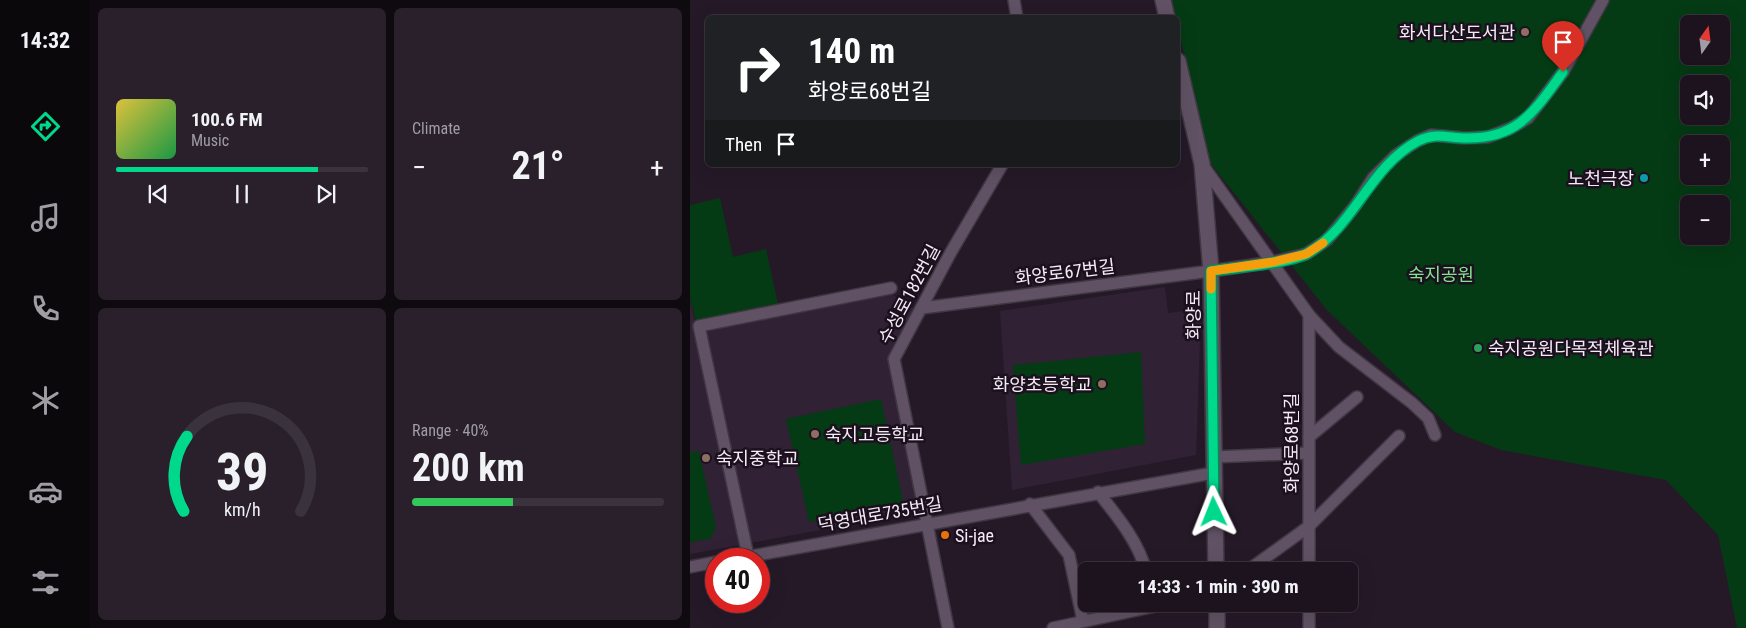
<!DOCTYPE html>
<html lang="en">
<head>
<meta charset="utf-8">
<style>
	:root { --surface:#1c131e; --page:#29202b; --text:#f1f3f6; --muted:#a09ea4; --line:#3a323c; --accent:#00d98c }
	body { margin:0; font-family:"Roboto Condensed","Noto Sans KR",sans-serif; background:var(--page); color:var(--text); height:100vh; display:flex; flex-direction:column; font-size:19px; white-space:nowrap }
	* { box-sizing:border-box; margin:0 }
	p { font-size:16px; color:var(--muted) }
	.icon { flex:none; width:28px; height:28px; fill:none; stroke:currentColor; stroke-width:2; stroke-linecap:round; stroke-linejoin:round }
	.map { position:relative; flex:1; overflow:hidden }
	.side { display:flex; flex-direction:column; gap:8px; padding:8px; background:#0f0a10; width:600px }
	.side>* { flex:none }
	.banner { position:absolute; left:15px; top:15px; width:475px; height:152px; border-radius:8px; box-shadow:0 5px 20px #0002,0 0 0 1px var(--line); background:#202124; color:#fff; overflow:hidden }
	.needle { width:32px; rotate:14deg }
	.tools { position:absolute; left:990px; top:15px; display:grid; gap:10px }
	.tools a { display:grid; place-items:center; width:50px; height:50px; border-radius:8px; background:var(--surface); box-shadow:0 5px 20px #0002,0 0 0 1px var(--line); font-size:25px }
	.speed { position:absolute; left:15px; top:548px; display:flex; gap:10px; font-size:25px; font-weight:700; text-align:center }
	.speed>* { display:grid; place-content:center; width:65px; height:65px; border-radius:50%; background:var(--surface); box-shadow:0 5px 20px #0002,0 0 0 1px var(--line); line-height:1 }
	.speed .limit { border:8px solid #d22; background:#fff; color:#111 }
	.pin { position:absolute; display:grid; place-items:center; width:42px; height:42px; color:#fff; margin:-51px -21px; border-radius:50% 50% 50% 0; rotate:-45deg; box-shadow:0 0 5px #0007 }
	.pin .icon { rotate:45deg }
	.me { position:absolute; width:55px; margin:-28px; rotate:358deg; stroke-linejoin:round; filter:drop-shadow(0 0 4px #0008) }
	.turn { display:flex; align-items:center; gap:18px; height:105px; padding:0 20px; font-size:22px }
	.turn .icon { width:65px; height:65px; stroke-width:2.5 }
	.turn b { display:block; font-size:35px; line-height:42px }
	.then { display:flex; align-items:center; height:48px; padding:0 20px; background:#0003; gap:10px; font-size:19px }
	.big { font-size:38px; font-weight:700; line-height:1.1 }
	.side .widget { flex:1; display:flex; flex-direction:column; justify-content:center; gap:8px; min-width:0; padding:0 18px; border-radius:8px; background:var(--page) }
	.side .dial { align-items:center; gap:0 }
	.dial svg { height:130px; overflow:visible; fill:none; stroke:var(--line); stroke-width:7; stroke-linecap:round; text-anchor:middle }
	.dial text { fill:var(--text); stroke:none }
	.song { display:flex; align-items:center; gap:15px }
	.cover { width:60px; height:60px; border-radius:8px; background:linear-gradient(135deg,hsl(50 70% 55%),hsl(140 70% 35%)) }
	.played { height:5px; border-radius:2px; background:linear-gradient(90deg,var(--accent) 80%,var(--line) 80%) }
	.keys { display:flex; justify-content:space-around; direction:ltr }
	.heat { display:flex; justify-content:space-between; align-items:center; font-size:28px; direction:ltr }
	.charge { height:8px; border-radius:4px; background:linear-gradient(90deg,#34c759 40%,var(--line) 0) }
	.side .tiles { flex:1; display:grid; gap:8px; grid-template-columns:repeat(2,1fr) }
	.trip { position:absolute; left:388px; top:562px; width:280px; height:50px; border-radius:8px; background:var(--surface); box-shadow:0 5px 20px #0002,0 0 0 1px var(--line); font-weight:700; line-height:50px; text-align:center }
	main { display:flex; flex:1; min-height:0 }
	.menu { display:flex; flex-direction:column; width:90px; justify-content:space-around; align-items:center; background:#0b080c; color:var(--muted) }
	.menu .icon { width:35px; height:35px }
	.menu .active { color:var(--accent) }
	.menu b { font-size:22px; color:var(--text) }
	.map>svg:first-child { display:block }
	.built { fill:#312135 }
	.green { fill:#043b14; fill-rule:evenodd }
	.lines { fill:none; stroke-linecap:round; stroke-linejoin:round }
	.minor-casing { stroke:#403743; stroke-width:14 }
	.tertiary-casing { stroke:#403743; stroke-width:18 }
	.minor { stroke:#605264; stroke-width:11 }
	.tertiary { stroke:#605264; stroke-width:15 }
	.route-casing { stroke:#008d5b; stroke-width:12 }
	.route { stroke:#00d98c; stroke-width:9 }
	.slow { stroke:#f59e0b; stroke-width:9 }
	.education-dot { fill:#8d6e63; stroke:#1c101f; stroke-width:2 }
	.culture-dot { fill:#0f9aa8; stroke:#1c101f; stroke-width:2 }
	.leisure-dot { fill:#2e9e5b; stroke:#1c101f; stroke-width:2 }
	.food-dot { fill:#e8710a; stroke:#1c101f; stroke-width:2 }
	.labels { text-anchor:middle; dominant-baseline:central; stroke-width:5; stroke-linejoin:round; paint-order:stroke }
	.poi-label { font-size:18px; fill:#f3ebf5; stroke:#1c101f; text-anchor:start }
	.street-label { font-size:18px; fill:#f3ebf5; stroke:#1c101f }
	.park-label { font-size:18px; fill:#80e48f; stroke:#1c101f }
</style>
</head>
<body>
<main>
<nav class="menu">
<b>14:32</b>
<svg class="icon active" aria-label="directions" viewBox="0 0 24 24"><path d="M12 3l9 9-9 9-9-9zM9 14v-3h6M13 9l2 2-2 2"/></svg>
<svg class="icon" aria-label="music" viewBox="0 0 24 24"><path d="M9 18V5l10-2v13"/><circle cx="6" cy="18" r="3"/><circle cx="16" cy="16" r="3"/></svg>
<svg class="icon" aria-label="phone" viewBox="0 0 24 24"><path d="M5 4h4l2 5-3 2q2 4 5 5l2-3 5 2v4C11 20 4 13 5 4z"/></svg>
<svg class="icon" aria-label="climate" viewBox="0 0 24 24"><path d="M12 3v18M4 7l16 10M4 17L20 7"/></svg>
<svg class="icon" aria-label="car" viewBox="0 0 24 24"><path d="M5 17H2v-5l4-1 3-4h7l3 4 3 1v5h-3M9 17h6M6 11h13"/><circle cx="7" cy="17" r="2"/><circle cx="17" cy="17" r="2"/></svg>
<svg class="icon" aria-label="filters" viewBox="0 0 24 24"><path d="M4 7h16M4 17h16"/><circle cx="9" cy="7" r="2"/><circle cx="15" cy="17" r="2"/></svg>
</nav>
<section class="side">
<div class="tiles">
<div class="widget">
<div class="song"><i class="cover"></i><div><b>100.6 FM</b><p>Music</p></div></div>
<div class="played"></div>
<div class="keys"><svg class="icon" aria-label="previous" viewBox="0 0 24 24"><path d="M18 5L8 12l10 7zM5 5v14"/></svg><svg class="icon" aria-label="pause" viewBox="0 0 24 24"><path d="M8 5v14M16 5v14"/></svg><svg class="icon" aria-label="next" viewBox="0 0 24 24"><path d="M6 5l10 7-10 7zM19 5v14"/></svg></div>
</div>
<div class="widget"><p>Climate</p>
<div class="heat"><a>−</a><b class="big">21°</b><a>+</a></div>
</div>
<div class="widget dial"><svg viewBox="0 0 100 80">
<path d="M14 69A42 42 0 1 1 86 69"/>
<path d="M14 69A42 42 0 0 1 16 23" stroke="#00d98c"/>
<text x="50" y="56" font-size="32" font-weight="700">39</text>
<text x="50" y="72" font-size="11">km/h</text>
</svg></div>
<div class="widget"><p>Range · 40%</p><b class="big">200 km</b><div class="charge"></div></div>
</div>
</section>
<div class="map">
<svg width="1056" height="628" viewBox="0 0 1056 628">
	<rect width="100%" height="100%" fill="#251928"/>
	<g class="built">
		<path d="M475,287L478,313L511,309L506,455L322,490L310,311Z"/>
		<path d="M200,293L226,310L200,357L228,512L60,543L14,329Z"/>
		<path d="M0,297L49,545L0,554Z"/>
	</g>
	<g class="green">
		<path d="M482,0H1056V628H1047L1028,535L976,480L811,450L765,432L637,310L517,159ZM999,24H1031V56H999ZM999,84H1031V116H999ZM999,144H1031V176H999ZM999,204H1031V236H999Z"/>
		<path d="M30,198L43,257L76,249L88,304L6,322L0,297V205Z"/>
		<path d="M451,352L455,444L331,465L323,365Z"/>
		<path d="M191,399L213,501L209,506L119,522L96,419Z"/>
		<path d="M9,451L26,528L20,539L0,542V452Z"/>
	</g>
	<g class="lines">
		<g class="minor-casing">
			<g id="minor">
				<path d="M324,0L327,18"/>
				<path d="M512,164L619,315L649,347L722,403L738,418L745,435"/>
				<path d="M232,308L521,271L583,262L616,254L637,240L665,206L683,178L706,155L727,141L741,135L774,138L798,137L821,128L838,118L873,72L913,0"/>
				<path d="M619,437L667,397"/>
				<path d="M523,457L619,453"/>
				<path d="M408,492C427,516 448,541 456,571"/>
				<path d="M340,504L379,555L393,621"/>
				<path d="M58,556L9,326L201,288"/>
				<path d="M45,559L523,473"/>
				<path d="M0,567L26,562"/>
				<path d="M557,571L618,527L709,436"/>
				<path d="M619,571V315"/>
				<path d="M619,604V628"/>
				<path d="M258,628L204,359L261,252L312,165"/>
				<path d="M363,628L475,604"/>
			</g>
		</g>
		<g class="tertiary-casing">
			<g id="tertiary">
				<path d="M473,0L477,18"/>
				<path d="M488,61L512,164L521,271L526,571"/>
				<path d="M527,604V628"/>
			</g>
		</g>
		<use href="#minor" class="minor"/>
		<use href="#tertiary" class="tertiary"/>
	</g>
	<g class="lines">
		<g class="route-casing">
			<path id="route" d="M524,512L521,271C544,268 601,263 618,253C665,226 679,167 728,141C745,132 758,138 776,138C829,139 845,110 873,72"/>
		</g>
		<use href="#route" class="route"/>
		<path class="slow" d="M521,289V271L583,262L616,254L633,243"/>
	</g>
	<g class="education-dot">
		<circle cx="835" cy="32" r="5"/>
		<circle cx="412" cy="384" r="5"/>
		<circle cx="125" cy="434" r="5"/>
		<circle cx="16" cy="458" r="5"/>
	</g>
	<circle class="culture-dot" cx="954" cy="178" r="5"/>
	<circle class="leisure-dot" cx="788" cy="348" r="5"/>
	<circle class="food-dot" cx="255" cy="535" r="5"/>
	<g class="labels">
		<g class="poi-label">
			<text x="825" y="32" text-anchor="end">화서다산도서관</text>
			<text x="944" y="178" text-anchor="end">노천극장</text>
			<text x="798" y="348">숙지공원다목적체육관</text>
			<text x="402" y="384" text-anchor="end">화양초등학교</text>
			<text x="135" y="434">숙지고등학교</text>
			<text x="26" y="458">숙지중학교</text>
			<text x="265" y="535">Si-jae</text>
		</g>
		<g class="street-label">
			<text transform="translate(375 272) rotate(-7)">화양로67번길</text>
			<text transform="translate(219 294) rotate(-62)">수성로182번길</text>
			<text transform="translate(503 315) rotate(-90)">화양로</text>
			<text transform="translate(601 443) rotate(-90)">화양로68번길</text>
			<text transform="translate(190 514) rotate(-10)">덕영대로735번길</text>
		</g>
		<g class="park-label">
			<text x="751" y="274">숙지공원</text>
		</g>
	</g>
</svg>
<div class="tools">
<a><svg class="needle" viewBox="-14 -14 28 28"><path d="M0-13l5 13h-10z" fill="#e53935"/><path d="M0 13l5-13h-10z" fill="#a09ea4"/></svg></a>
<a><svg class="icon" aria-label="sound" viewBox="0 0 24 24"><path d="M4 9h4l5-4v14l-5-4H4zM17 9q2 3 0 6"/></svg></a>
<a>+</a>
<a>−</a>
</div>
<div class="speed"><div class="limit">40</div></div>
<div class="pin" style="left:873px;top:72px;background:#d93025"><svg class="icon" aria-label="arrive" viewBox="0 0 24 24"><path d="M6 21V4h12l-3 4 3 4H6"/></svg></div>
<svg class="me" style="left:524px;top:512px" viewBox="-20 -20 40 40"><path d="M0-17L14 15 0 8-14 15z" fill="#00d98c" stroke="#fff" stroke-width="4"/></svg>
<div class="trip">14:33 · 1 min · 390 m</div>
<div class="banner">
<div class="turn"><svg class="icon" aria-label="right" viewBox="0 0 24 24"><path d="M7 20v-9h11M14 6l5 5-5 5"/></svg><div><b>140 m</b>화양로68번길</div></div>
<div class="then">Then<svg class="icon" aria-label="arrive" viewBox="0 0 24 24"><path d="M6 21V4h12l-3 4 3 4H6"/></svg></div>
</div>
</div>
</main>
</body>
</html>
